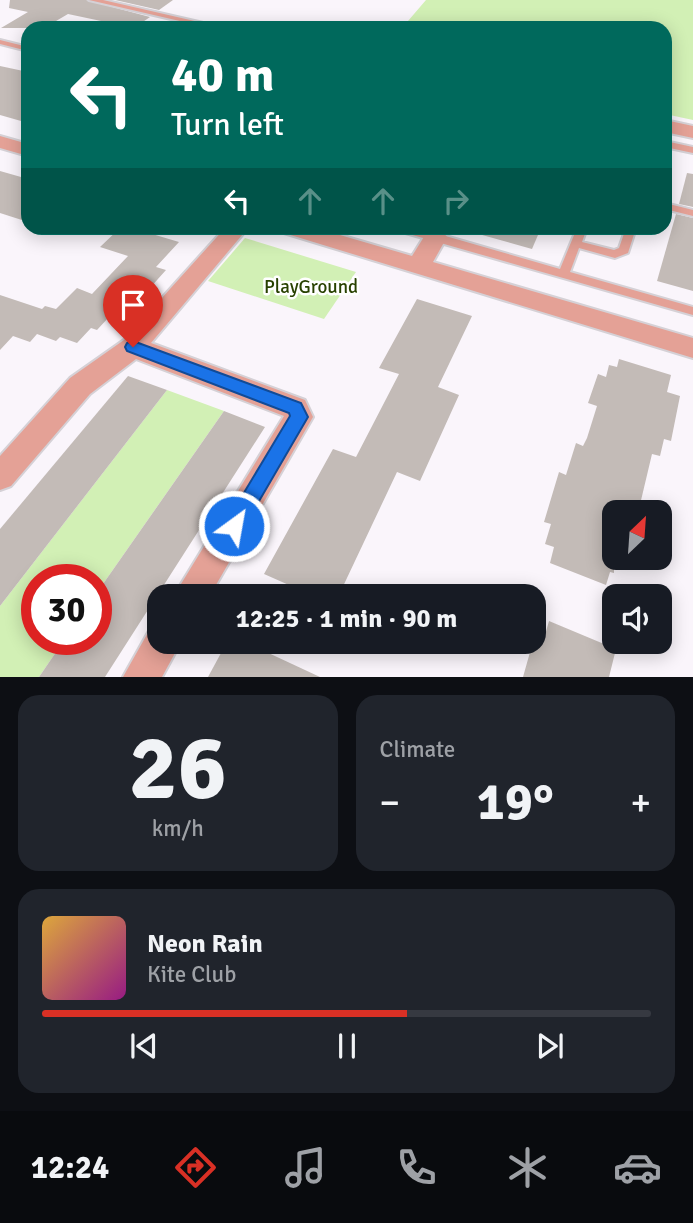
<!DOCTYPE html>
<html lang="en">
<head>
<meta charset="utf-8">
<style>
	:root { --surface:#171b24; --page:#20242c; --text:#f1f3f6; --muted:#9ea1a6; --line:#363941; --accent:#d93025 }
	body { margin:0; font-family:Signika,sans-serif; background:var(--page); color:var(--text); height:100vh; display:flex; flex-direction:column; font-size:26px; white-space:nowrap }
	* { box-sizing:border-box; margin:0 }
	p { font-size:23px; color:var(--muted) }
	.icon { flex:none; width:38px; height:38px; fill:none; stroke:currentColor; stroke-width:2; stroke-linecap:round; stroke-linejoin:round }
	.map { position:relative; height:677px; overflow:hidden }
	.details { display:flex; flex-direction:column; gap:18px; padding:18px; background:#0d0f14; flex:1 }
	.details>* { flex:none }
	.top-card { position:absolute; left:21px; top:21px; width:651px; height:214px; border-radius:21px; box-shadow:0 4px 18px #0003; background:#00695c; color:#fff; overflow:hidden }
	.needle { width:46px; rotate:25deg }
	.buttons { position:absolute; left:602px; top:500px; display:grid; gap:14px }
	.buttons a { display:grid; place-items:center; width:70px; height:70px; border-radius:14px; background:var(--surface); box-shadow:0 4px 18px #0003; font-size:35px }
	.speed { position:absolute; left:21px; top:564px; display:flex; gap:14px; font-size:35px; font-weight:700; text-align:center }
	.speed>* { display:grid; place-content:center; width:91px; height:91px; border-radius:50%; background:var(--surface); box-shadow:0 4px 18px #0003; line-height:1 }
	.speed .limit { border:10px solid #d22; background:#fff; color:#111 }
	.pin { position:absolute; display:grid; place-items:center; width:60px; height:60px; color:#fff; margin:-72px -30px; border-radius:50% 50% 50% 0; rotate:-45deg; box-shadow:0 0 7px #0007 }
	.pin .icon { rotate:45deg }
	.me { position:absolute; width:77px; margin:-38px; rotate:32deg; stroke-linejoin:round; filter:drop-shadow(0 0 5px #0008) }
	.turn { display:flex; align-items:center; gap:24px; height:147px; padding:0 35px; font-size:32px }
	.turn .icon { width:91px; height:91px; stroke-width:2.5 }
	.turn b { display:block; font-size:49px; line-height:60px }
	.lanes { display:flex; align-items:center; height:66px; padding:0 35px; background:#0003; justify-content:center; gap:35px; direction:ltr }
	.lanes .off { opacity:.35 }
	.big { font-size:52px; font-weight:800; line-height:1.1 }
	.details .card { flex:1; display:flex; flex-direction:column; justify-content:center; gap:10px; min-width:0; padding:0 24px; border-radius:21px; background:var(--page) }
	.details .dial { align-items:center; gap:0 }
	.dial b { font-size:91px; line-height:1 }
	.song { display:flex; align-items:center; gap:21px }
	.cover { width:84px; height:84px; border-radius:10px; background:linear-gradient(135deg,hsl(40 70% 55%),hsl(310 70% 35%)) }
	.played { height:7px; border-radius:4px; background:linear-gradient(90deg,var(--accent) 60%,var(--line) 60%) }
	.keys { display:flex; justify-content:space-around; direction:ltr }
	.heat { display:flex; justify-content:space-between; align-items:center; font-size:38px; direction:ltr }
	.details .tiles { flex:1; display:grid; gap:18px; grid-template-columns:1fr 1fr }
	.card:last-child { grid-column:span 2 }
	.trip { position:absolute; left:147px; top:584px; width:399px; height:70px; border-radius:21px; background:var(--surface); box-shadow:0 4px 18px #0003; font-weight:800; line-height:70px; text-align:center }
	.tab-bar { display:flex; height:112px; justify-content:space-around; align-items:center; background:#090b0e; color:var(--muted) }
	.tab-bar .icon { width:49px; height:49px }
	.tab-bar .selected { color:var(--accent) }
	.tab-bar b { font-size:32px; color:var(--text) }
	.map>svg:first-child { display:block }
	.green { fill:#d2f0b5 }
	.building { fill:#c3bbb7 }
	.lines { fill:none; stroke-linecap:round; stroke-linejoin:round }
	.lane-casing { stroke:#d5d1d6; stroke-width:4 }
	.street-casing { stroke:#d5d1d6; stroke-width:4 }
	.lane { fill:#e4a196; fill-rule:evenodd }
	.street { fill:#e4a196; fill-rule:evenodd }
	.route { fill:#1a73e8; stroke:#114b97; stroke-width:2 }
	.labels { text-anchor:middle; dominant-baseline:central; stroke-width:5; stroke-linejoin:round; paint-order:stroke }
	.park-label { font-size:19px; fill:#284101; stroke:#fff }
</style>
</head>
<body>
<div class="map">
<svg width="693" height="677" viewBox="0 0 693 677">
	<rect width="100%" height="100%" fill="#faf5fb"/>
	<g class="green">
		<path d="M426,0H693V120L665,114V28H402Z"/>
		<path d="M245,238L356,272L324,319L208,281Z"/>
		<path d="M167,390L224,411L96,594V579H37V639H65L39,677H0V606Z"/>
	</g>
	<g class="building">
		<path d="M10,0H86L150,17L134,28L68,14L44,28H1L28,12L9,8Z"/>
		<path d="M115,0H173L159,10Z"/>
		<path d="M0,66L28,72V123L0,115Z"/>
		<path d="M0,171L28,179V222L0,213Z"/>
		<path d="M687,173L693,174V207L679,204Z"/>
		<path d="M676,214L693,218V291L657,281Z"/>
		<path d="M120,228H132L179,242L156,267L166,270L132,308L121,304L97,330L91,328L77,343L60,337L56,341L37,334L30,342L13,336L0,350V295L42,309L45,306L56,309L77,288L92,294L128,256L100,247Z"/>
		<path d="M475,228H541L532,249L475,233Z"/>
		<path d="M417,299L472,316L438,387L459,395L420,481L397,472L338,597H316L264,574L333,449L356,457L399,374L379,368Z"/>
		<path d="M619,359L671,375L667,392L680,396L671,441L664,439L660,456L652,454L638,513H614V573L610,572L606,585L550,563L554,547L545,544L551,524L544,522L559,472L566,475L576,443L583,446L587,438L597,406L588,403L598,374L606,377L609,365L617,367Z"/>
		<path d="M128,376L167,390L0,606V529Z"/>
		<path d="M224,411L265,427L105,677H39L65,639H96V594Z"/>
		<path d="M549,621L616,649L609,677H523L536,631L545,635Z"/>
		<path d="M227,642H245L320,677H208Z"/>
	</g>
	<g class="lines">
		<g class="lane-casing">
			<g id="lane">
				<path d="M89,0H103L225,28H210Z"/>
				<path d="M0,40L28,47V51L0,44Z"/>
				<path d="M665,141L693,147V153L665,147Z"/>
				<path d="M665,203L693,210V216L665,209Z"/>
				<path d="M394,228H411L432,233L436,228H446L442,235L560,269L577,228H587L582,242L614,250L619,248L626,228H636L628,253L615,258L579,248L570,272L693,307V315L395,230Z"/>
			</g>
		</g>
		<g class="street-casing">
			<g id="street">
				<path d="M665,120L693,126V138L665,132Z"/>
				<path d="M0,136L28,144V156L0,148Z"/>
				<path d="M225,228H248L151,343L305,400L313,417L209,597H173L284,416L136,359L90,394L11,486L0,490V456L70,378L124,340Z"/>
				<path d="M281,228H316L412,256L427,232L435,230L443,232L447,237L433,262L693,338V358L284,233Z"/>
				<path d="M159,626V642H181L162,677H123L150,629Z"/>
			</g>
		</g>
		<use href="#lane" class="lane"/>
		<use href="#street" class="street"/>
	</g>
	<path class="route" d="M133,341L301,403L308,417L241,532L234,535L227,532L224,526L290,416L289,413L127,351L125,347L127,343Z"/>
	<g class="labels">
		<g class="park-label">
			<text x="311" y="287">PlayGround</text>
		</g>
	</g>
</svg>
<div class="buttons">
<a><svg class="needle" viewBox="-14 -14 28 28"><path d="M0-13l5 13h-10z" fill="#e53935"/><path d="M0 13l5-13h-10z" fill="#9ea1a6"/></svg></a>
<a><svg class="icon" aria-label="sound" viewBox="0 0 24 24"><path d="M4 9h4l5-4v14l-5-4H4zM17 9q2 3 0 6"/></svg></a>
</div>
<div class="speed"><div class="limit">30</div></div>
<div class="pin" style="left:133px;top:347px;background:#d93025"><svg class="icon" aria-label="arrive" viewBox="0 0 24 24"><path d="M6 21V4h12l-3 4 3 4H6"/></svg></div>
<svg class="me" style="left:234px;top:526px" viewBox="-20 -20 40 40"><circle r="17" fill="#1a73e8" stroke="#fff" stroke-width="3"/><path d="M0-11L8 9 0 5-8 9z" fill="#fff"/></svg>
<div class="trip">12:25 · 1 min · 90 m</div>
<div class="top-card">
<div class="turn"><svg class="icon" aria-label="left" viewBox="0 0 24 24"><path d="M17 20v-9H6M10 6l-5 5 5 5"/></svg><div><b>40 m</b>Turn left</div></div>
<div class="lanes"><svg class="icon" aria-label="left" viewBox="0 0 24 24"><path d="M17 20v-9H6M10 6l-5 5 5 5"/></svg><svg class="icon off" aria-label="ahead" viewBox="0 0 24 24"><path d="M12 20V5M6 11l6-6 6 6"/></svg><svg class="icon off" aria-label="ahead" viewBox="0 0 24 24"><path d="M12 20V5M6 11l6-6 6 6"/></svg><svg class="icon off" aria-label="right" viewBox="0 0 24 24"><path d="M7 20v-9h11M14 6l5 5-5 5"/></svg></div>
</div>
</div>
<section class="details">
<div class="tiles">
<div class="card dial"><b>26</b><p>km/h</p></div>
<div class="card"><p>Climate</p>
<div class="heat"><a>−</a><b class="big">19°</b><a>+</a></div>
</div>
<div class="card">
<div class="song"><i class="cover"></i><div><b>Neon Rain</b><p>Kite Club</p></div></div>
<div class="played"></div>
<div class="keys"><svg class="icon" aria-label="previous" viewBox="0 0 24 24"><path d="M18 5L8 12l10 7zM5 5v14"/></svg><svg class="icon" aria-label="pause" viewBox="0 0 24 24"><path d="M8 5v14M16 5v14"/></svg><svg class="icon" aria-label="next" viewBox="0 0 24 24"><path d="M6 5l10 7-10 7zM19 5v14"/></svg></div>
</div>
</div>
</section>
<nav class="tab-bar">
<b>12:24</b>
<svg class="icon selected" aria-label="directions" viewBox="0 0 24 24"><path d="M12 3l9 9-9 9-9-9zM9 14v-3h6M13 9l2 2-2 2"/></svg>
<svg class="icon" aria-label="music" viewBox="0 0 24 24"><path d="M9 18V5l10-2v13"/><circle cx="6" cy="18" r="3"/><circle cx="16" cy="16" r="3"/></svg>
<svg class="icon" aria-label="phone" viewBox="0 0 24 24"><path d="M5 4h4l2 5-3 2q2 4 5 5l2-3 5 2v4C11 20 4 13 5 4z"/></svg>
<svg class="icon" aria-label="climate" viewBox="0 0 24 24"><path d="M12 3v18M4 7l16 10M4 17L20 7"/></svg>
<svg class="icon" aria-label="car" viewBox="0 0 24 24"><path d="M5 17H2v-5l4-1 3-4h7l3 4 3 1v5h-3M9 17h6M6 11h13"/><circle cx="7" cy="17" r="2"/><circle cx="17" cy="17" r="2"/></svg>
</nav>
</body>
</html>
